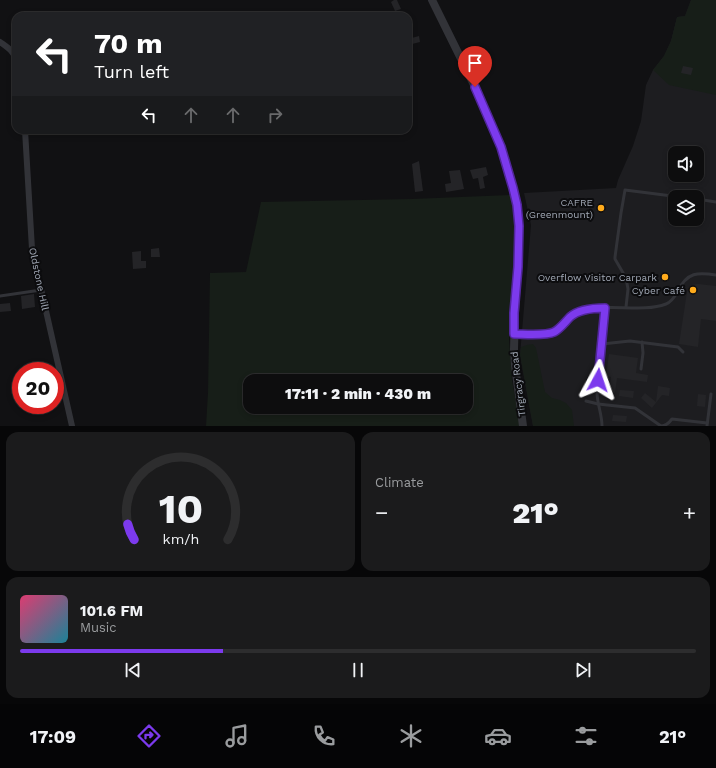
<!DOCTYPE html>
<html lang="en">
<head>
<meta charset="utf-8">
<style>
	:root { --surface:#0d0d0e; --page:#1b1b1c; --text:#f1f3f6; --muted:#9a9c9e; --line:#2d2d2e; --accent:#7c3aed }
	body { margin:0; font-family:"Work Sans",sans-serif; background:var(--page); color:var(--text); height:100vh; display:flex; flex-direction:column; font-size:15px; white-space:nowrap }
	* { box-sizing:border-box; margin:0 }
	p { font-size:13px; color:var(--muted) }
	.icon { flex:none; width:22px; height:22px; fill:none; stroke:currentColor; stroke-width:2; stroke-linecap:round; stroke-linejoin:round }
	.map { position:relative; height:426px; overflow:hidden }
	.panel { display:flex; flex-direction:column; gap:6px; padding:6px; background:#070708; flex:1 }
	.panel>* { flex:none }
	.guide { position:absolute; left:12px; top:12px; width:400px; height:122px; border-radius:12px; box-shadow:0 2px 6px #0003,0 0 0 1px var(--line); background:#202124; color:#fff; overflow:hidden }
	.buttons { position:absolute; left:668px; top:146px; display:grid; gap:8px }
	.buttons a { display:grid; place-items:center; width:36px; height:36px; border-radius:8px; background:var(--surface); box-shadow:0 2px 6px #0003,0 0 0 1px var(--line); font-size:20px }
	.speed { position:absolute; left:12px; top:362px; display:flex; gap:8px; font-size:20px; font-weight:700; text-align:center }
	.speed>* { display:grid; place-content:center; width:52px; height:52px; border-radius:50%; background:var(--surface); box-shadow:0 2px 6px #0003,0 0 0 1px var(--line); line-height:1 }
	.speed .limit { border:6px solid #d22; background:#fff; color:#111 }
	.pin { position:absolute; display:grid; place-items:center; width:34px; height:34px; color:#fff; margin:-41px -17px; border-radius:50% 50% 50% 0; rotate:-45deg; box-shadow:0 0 4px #0007 }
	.pin .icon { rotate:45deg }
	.me { position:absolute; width:44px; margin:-22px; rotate:5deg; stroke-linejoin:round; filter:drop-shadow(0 0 3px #0008) }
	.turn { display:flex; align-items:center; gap:14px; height:84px; padding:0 16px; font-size:18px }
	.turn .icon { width:52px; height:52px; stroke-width:2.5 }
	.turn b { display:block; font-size:28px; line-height:34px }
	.lanes { display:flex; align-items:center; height:38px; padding:0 16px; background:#0003; justify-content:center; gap:20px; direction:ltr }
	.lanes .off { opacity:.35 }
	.big { font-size:30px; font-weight:800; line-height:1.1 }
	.panel .widget { flex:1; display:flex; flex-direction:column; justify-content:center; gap:6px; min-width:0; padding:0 14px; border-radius:12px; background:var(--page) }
	.panel .dial { align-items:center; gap:0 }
	.dial svg { height:104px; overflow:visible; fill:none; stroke:var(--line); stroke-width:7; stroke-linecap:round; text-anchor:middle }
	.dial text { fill:var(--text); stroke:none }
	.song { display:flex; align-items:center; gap:12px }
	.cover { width:48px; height:48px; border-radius:6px; background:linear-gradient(135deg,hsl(340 70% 55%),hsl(190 70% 35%)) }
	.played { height:4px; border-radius:2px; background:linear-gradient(90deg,var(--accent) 30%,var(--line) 30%) }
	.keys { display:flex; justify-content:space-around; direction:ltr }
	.heat { display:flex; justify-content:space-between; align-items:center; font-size:22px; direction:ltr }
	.panel .tiles { flex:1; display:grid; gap:6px; grid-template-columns:1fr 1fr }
	.widget:last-child { grid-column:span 2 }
	.trip { position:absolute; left:243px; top:374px; width:230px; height:40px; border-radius:12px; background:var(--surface); box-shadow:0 2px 6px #0003,0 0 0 1px var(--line); font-weight:800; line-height:40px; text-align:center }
	.dock { display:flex; height:64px; justify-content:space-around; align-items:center; background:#050506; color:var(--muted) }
	.dock .icon { width:28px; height:28px }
	.dock .on { color:var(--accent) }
	.dock b { font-size:18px; color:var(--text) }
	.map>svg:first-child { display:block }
	.built { fill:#1d1d20; fill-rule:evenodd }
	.green { fill:#171e18; fill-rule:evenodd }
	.building { fill:#242427 }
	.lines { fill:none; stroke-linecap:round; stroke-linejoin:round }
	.service { stroke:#323338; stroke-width:3 }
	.minor { stroke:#323338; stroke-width:6 }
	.tertiary { stroke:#323338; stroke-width:8 }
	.route-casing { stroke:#51269a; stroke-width:10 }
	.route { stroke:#7c3aed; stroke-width:7 }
	.poi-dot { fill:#ffab1c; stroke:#0c0c0e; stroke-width:1.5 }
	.labels { text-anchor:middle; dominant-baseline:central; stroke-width:4; stroke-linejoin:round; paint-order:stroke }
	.poi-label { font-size:10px; fill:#a1a8b5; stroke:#0c0c0e; text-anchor:end }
	.street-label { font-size:10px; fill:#a1a8b5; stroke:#0c0c0e }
</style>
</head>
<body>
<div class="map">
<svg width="716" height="426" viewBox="0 0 716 426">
	<rect width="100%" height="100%" fill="#111113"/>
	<path class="built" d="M691,0H716V426H533L520,355L531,225L524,193L616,188L618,180L633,146L641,121L646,85L653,70L664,56L671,41L677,17L685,16ZM675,153H697V175H675ZM675,197H697V219H675Z"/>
	<g class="green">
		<path d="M691,0H716V95L669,85L653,70L664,56L671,41L677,17L685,16Z"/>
		<path d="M510,195L516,222V251L512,282L509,340L512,380L520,426H206L208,393L210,273L246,272L261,202L412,199ZM250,381H466V407H250Z"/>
		<path d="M533,344L536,348L545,392L552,398L560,400L566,403L572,410L574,426H533L520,355L521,347L527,345Z"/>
	</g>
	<g class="building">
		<path d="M394,0H397L401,9L395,11L391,2Z"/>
		<path d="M419,36L420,42L408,45V39Z"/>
		<path d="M683,66L693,68L691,75L681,73Z"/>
		<path d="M419,161L423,191L415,192L412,164Z"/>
		<path d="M486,167L488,175L483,177L485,188L480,189L478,178L473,179L470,170Z"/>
		<path d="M460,170L464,189L446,192L445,184L451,183L449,171Z"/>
		<path d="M159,248L160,257H151V249Z"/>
		<path d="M141,251V261H146V268L133,269L132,252Z"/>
		<path d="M698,284L716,286V321L701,319L698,347L679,344L687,292L691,285Z"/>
		<path d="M34,294L35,307L22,309L21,296Z"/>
		<path d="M10,303L11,311L0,312V304Z"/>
		<path d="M609,354L638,358L636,373L648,375L647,382L617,378L615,393L609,392L611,377L606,376Z"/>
		<path d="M658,386L670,388L669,396L662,395L652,408L641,398L645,393L656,402Z"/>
		<path d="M620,390L634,391L633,398L619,396Z"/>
		<path d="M698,394L706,395L705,407L697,406Z"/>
		<path d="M613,415L627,416L626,422L612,421Z"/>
	</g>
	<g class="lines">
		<g class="service">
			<path d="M697,199L716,202"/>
			<path d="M0,296L41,290"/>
			<path d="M626,307L628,289L626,278L615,259V257L621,213L625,190L680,197"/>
			<path d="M515,334C525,334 546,335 554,331C566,326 569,314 584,310C609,303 642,313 666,304C672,302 675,296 678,291C687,272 698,272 716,275"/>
			<path d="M602,344L630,341L678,347L683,352"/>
			<path d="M641,369L643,353L642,342"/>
			<path d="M586,401L598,404L635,408L661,426C666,426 669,423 672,419L707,423"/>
			<path d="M602,426C602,414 597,404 597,392L605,307"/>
			<path d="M707,426L711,394"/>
		</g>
		<g class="minor">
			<path d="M0,42C7,47 14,51 16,60"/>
			<path d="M25,130L32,249L72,426"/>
		</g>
		<path class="tertiary" d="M432,0L475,87L501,147L513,188L517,205L519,226L518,267L515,313L514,349L515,366L523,426"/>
	</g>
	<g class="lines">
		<g class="route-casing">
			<path id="route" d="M475,87L501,147L513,188L517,205L519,226L518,267L514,313V334C524,334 546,336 554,332C560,329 565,322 570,317C579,309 593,308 605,308L598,380"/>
		</g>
		<use href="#route" class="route"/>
	</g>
	<g class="poi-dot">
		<circle cx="601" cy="208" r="4"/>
		<circle cx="665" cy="277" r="4"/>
		<circle cx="693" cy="290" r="4"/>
	</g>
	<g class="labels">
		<g class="poi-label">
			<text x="593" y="202">CAFRE<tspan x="593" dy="12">(Greenmount)</tspan></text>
			<text x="657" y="277">Overflow Visitor Carpark</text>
			<text x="685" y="290">Cyber Café</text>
		</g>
		<g class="street-label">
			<text transform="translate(39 279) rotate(78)">Oldstone Hill</text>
			<text transform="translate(518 384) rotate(-97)">Tirgracy Road</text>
		</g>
	</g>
</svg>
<div class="buttons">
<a><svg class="icon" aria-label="sound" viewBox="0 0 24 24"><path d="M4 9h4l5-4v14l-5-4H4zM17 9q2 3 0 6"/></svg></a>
<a><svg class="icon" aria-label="layers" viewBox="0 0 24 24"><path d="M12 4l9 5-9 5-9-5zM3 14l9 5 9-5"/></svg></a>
</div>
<div class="speed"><div class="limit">20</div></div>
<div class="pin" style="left:475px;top:87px;background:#d93025"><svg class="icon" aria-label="arrive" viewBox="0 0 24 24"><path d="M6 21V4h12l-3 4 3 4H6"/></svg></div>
<svg class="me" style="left:598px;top:380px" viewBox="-20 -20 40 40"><path d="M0-17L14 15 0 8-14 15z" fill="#7c3aed" stroke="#fff" stroke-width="4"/></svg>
<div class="trip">17:11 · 2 min · 430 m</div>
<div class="guide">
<div class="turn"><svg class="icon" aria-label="left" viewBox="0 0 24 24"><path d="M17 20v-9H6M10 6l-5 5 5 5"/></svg><div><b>70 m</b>Turn left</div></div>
<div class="lanes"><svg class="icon" aria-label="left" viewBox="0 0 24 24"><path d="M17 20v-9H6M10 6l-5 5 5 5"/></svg><svg class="icon off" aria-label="ahead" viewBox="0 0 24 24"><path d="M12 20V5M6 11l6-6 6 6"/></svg><svg class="icon off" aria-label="ahead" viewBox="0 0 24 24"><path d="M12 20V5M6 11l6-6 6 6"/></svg><svg class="icon off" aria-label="right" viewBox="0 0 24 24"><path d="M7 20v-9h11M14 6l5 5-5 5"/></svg></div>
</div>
</div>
<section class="panel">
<div class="tiles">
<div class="widget dial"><svg viewBox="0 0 100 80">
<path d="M14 69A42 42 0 1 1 86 69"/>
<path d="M14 69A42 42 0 0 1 9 57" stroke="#7c3aed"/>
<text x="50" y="56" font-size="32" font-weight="700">10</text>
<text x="50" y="72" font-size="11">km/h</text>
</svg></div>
<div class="widget"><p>Climate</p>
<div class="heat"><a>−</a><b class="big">21°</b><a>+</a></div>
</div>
<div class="widget">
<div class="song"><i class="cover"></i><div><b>101.6 FM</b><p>Music</p></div></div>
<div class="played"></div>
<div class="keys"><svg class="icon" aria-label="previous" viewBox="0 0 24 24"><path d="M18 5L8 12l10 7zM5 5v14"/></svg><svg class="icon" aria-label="pause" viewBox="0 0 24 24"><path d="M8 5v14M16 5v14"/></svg><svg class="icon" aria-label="next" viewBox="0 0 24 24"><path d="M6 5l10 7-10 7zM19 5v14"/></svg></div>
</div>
</div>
</section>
<nav class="dock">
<b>17:09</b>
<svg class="icon on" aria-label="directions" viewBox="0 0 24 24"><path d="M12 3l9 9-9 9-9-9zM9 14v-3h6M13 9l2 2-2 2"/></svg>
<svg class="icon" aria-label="music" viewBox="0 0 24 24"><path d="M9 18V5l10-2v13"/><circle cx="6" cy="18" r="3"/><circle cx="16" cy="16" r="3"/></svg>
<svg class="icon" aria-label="phone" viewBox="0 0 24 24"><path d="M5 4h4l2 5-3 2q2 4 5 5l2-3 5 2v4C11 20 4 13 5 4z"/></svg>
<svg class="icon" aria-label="climate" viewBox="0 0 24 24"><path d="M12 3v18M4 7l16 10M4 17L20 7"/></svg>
<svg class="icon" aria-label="car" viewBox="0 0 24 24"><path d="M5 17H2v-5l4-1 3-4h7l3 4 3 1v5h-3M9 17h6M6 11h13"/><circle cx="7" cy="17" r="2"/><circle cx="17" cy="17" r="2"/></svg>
<svg class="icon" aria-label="filters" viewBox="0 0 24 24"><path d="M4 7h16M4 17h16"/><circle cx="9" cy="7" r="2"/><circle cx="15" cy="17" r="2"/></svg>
<b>21°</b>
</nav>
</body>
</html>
